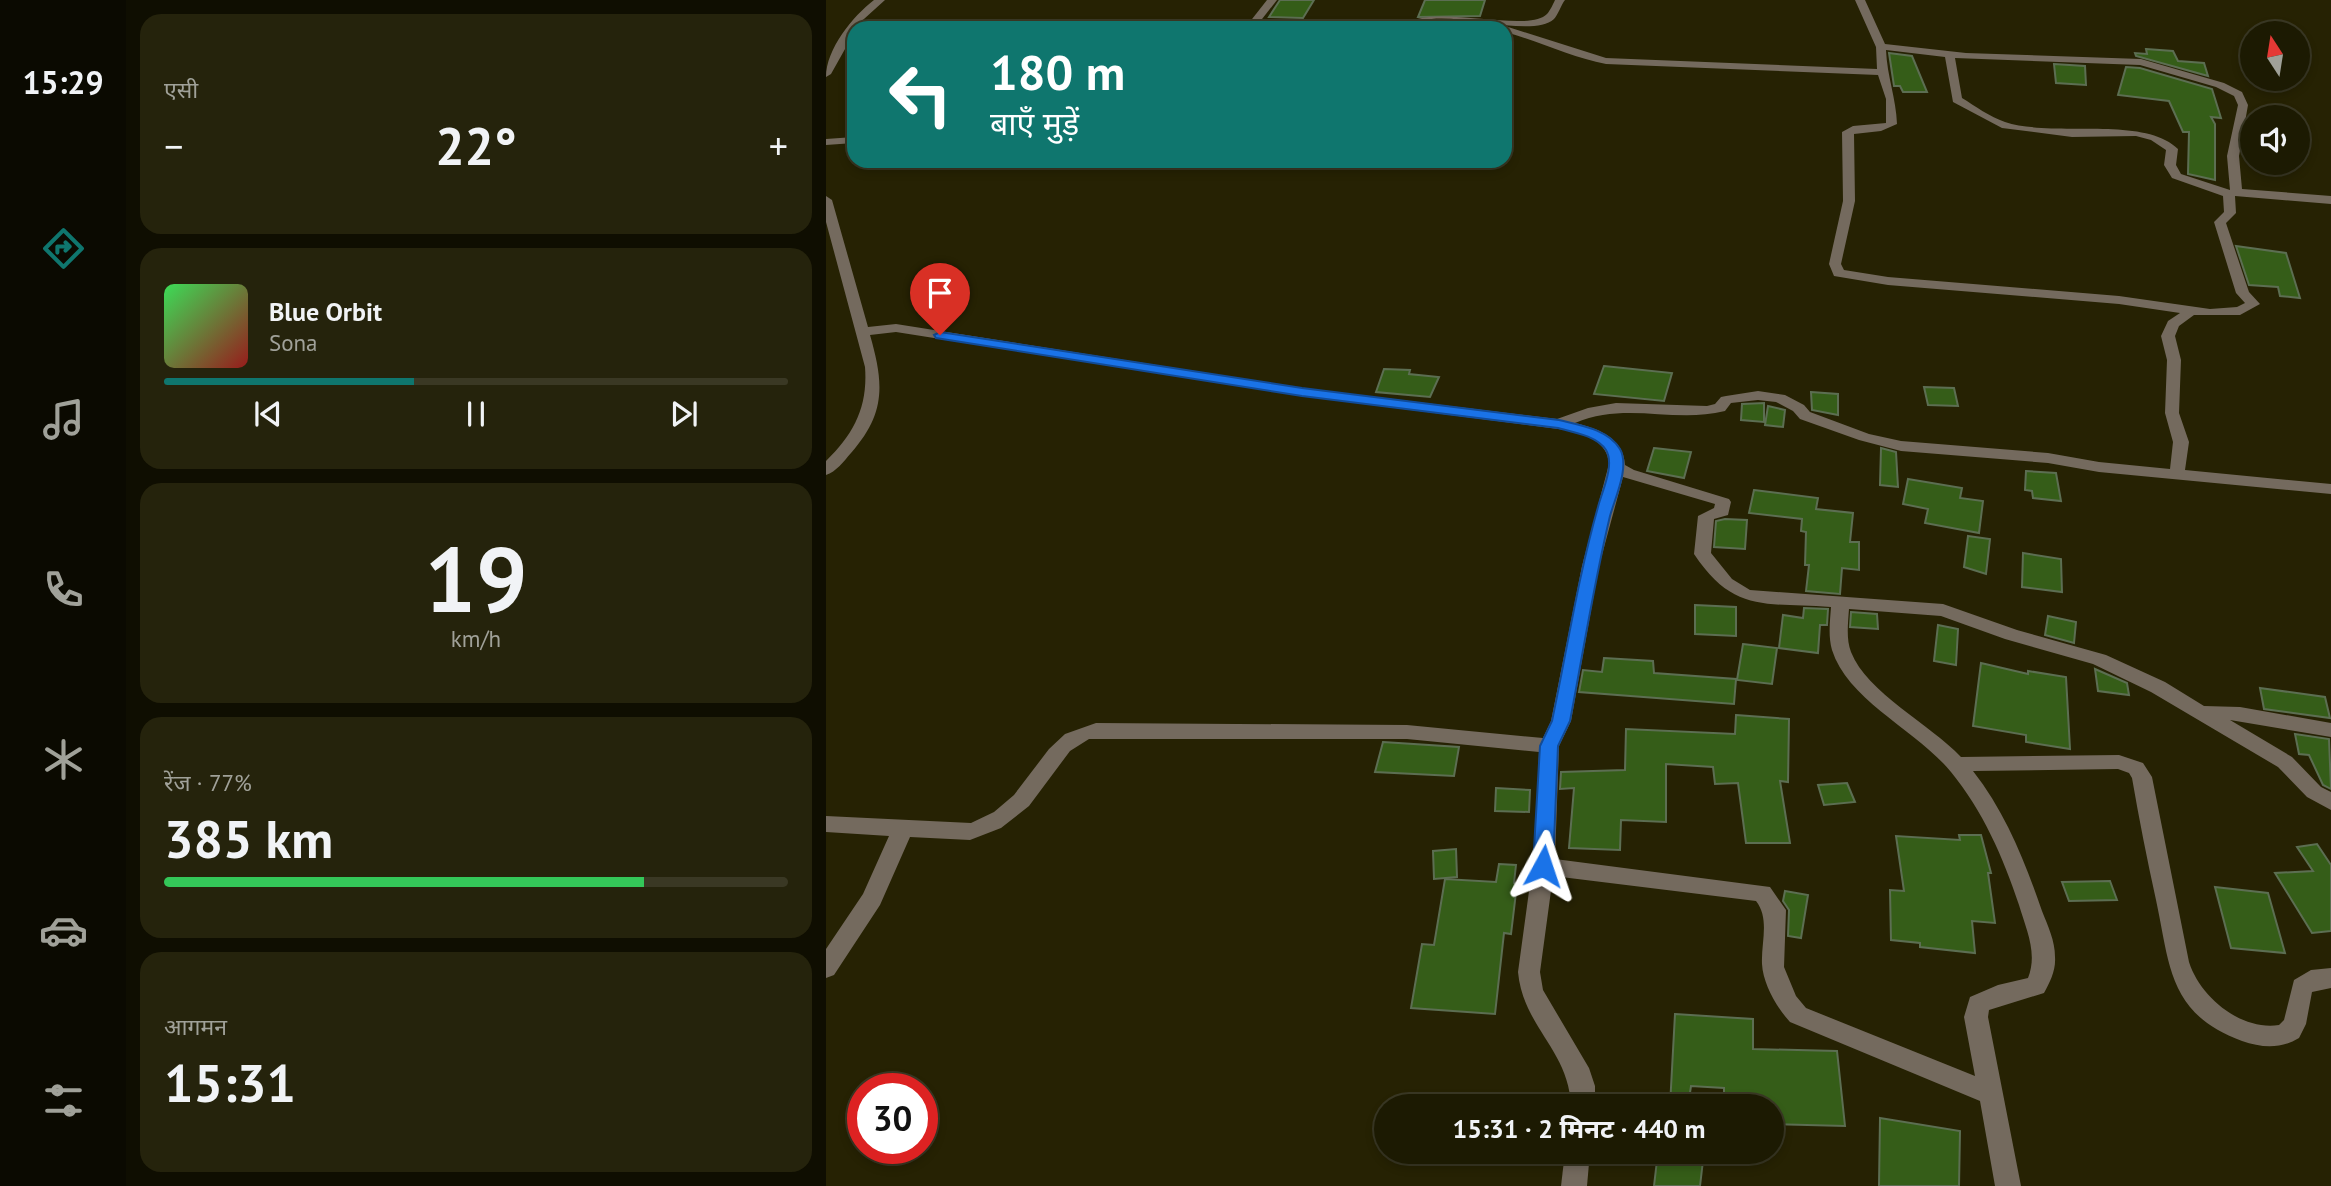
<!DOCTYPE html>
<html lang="hi">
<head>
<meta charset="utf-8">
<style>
	:root { --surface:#1c1a02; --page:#25230c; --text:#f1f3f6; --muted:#a0a199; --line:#3a3824; --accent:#0f766e }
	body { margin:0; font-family:"PT Sans","Noto Sans Devanagari",sans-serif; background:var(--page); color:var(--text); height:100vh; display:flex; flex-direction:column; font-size:26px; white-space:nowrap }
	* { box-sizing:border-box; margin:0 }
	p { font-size:23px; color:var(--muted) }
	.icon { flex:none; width:38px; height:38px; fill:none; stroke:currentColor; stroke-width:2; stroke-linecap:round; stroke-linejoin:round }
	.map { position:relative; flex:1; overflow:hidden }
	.panel { display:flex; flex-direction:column; gap:14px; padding:14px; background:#0f0e01; width:700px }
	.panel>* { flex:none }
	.banner { position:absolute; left:21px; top:21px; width:665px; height:147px; border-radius:21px; box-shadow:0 4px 10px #0003,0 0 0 2px var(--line); background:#0f766e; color:#fff; overflow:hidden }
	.needle { width:46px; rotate:348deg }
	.tools { position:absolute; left:1414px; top:21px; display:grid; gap:14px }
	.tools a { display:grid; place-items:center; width:70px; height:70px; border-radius:50%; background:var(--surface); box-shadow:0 4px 10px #0003,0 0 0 2px var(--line); font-size:35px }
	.speed { position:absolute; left:21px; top:1073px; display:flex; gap:14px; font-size:35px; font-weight:700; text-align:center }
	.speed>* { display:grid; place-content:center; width:91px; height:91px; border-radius:50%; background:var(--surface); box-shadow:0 4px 10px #0003,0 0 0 2px var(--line); line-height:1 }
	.speed .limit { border:10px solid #d22; background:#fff; color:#111 }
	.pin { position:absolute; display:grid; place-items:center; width:60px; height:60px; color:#fff; margin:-72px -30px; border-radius:50% 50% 50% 0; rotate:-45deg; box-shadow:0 0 7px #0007 }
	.pin .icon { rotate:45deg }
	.me { position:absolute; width:77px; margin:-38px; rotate:5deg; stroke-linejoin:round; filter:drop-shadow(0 0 5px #0008) }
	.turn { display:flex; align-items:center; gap:24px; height:147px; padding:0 28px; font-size:32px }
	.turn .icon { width:91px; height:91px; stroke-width:2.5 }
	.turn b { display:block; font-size:49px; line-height:60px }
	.big { font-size:52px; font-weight:700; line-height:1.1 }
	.panel .tile { flex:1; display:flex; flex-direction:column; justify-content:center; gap:10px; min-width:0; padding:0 24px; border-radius:21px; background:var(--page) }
	.panel .dial { align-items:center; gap:0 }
	.dial b { font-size:91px; line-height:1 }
	.song { display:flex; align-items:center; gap:21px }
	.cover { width:84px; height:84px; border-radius:10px; background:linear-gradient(135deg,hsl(130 70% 55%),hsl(0 70% 35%)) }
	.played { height:7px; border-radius:4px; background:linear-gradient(90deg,var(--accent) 40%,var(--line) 40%) }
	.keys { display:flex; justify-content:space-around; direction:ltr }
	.heat { display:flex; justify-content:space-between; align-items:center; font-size:38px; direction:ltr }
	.charge { height:10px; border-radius:5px; background:linear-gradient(90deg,#34c759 77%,var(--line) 0) }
	.trip { position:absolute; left:548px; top:1094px; width:410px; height:70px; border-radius:35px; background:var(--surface); box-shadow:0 4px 10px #0003,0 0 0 2px var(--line); font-weight:700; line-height:70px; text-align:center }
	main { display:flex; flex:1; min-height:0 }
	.menu { display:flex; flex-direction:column; width:126px; justify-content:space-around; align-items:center; background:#0b0a01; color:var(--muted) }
	.menu .icon { width:49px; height:49px }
	.menu .selected { color:var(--accent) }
	.menu b { font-size:32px; color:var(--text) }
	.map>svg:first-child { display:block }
	.building { fill:#355d18; stroke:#5c6e52; stroke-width:2 }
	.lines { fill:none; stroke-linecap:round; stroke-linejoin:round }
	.minor { fill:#746a5e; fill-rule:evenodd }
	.route { fill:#1a73e8; stroke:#114b97; stroke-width:2 }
</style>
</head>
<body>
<main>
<nav class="menu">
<b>15:29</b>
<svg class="icon selected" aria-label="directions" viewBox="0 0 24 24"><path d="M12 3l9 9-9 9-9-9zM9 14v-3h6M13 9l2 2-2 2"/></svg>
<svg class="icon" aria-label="music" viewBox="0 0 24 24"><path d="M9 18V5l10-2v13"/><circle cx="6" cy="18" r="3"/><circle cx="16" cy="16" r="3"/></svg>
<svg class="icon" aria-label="phone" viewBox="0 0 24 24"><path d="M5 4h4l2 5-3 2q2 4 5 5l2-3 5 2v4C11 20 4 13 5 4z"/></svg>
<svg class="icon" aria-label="climate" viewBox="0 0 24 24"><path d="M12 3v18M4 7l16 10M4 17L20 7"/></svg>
<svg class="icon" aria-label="car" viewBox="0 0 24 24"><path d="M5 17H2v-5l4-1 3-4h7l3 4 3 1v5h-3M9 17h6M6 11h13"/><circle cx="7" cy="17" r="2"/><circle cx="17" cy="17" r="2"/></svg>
<svg class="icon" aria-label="filters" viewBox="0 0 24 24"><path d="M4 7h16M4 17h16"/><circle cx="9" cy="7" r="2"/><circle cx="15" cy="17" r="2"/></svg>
</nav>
<section class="panel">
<div class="tile"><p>एसी</p>
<div class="heat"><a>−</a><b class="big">22°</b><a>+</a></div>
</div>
<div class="tile">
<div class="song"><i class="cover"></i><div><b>Blue Orbit</b><p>Sona</p></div></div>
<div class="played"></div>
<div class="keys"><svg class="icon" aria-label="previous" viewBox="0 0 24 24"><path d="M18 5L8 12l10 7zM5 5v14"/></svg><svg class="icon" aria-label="pause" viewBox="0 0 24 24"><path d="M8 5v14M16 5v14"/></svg><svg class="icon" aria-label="next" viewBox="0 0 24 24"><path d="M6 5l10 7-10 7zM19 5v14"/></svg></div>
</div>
<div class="tile dial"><b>19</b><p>km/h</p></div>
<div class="tile"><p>रेंज · 77%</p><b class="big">385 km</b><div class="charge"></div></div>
<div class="tile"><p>आगमन</p><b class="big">15:31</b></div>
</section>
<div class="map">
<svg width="1505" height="1186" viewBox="0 0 1505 1186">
	<rect width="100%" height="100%" fill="#262203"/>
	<g class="building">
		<path d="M454,0H488L477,18L443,17Z"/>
		<path d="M599,0H659L654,16L592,17Z"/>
		<path d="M1320,49L1347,51L1352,61L1378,63L1382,76L1310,56L1309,53L1321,54Z"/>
		<path d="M1063,53L1086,56L1101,92H1077L1074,86H1068Z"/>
		<path d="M1228,64L1259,66L1260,85L1230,83Z"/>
		<path d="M1300,67L1314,68L1386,89L1395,118L1385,117L1389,124V180L1362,174L1363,132H1357L1343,101L1292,95Z"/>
		<path d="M1410,246L1460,253L1474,298L1454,296L1452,287L1423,285Z"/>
		<path d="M778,366L846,373L838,401L768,394Z"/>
		<path d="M558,369L584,370L583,374L613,377L604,397L550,392Z"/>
		<path d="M1098,387L1128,388L1132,406L1102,405Z"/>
		<path d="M985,392L1012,394V415L986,410Z"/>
		<path d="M938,403V422L915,420L916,404Z"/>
		<path d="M942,406L959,410L957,427L939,425Z"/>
		<path d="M828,448L865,452L858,478L821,471Z"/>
		<path d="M1055,448L1070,452L1072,487L1054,485Z"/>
		<path d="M1200,471L1230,473L1235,501L1207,498L1206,491L1199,490Z"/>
		<path d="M1082,479L1136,488L1134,498L1157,501L1153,533L1099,523L1102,509L1077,504Z"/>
		<path d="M928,490L992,498L990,509L1027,513L1024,542H1033V570L1016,568L1014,594L980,591L983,565H979L980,532L975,531L976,519L923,513Z"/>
		<path d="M899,519L921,520L919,549L888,547L890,521Z"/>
		<path d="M1142,536L1164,539L1160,574L1138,567Z"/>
		<path d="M1197,553L1235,559L1236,592L1196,587Z"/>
		<path d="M869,605L910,607V636L869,634Z"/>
		<path d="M978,608L1002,609L1001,625H994L992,653L953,648L957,615L977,618Z"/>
		<path d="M1025,612L1051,614L1052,629L1024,627Z"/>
		<path d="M1222,616L1250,622L1248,643L1219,635Z"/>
		<path d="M1112,625L1132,629L1130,665L1108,661Z"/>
		<path d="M917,644L951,648L946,684L911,680Z"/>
		<path d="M778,658L827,661L828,673L910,679L908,704L753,692L757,670L776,672Z"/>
		<path d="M1155,663L1202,674V671L1240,677L1244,749L1200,742V735L1147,726Z"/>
		<path d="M1269,669L1301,683L1303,695L1272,691Z"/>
		<path d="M1434,688L1499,697L1504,718L1438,709Z"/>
		<path d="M910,715L963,719L962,782L954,781L964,843H920L912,783L889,784L887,767L840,764V822L795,820L794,850L743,848L748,788L734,789L735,772L799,770L800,729L909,734Z"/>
		<path d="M1469,734L1503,739L1505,789L1497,785L1483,755L1473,754Z"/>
		<path d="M557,742L633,747L628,776L549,772Z"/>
		<path d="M1021,783L1029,802L998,805L992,785Z"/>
		<path d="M670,788L704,790L703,812L669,811Z"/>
		<path d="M1133,835H1155L1165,873H1162L1169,923L1146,921L1149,953L1094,947V943L1065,940L1064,890L1078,891L1070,836L1134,840Z"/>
		<path d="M1491,844L1505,865V931L1486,933L1449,873L1487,871L1471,847Z"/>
		<path d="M630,849L631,877L608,879L607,851Z"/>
		<path d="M673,864L690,865L688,883L691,884L685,934L678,933L669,1014L585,1008L596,944L608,945L619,879L670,882Z"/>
		<path d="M1284,881L1291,900L1243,901L1236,882Z"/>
		<path d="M1389,887L1442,893L1459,953L1405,948Z"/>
		<path d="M959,891L982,895L975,938L962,936L963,910L957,901Z"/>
		<path d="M849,1014L927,1019V1049L1011,1051L1019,1126L945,1124V1106H898V1088L865,1086L862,1106H844Z"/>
		<path d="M1054,1118L1134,1131L1133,1186H1053Z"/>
		<path d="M832,1152H878L874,1186H828Z"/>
	</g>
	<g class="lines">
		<g class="minor">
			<path d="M48,0H59L28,28V33L5,74L0,77C0,49 27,16 48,0Z"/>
			<path d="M441,0H451L429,28H419Z"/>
			<path d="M729,0H739C735,5 732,15 728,19C702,42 606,1 585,28H575C599,0 700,35 721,14C724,11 727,4 729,0Z"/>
			<path d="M1029,0H1039L1059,44L1140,53L1315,59L1398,83L1416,92L1422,105L1413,156L1416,189L1505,196V204L1409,196L1410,213L1400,223L1423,292L1434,304L1414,315H1368L1353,326L1349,336L1355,360L1353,413L1363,442L1359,470L1505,484V494L1273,472L1222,463L1075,451L1033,440L974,419L967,411L950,402L932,400L905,403L899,411C847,424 801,401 749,423C771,428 798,438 799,465L808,470L903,499L905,502L902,515L888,519L885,553L906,579L924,590L1117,604L1191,630L1280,655L1339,682L1378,706L1414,707L1505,723V737L1404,720L1466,757L1495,787L1505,792V810L1481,797L1452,767L1325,692L1267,664L1179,639L1115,616L1023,609C1022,623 1020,639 1025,652C1041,693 1104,724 1135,757L1293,755L1317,763L1326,777L1363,962C1374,997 1415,1031 1453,1025L1458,1020L1468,980L1485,970L1505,968V988L1486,992L1480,1024L1473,1038C1455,1049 1436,1048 1416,1041C1342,1014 1344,965 1330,900C1321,859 1313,819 1306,778L1303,773L1292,769L1147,771C1180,813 1199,862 1216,911C1222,926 1229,941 1229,957C1230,970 1224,982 1218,993L1163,1010L1162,1017L1195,1186H1169L1154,1101L964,1022C951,1008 937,984 936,964C935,942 944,919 930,901L727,876L714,972L717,990L763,1068L769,1086V1106H745C743,1050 697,1027 692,972L709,847L713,752L581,739H263L244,751L203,806L175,828L144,840L84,837L54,905L8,975L0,978V949L37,894L63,836L0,832V816L145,823L168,812L188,795L223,749L239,734L270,723L581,725L717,738L725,721L756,566L783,464C782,442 760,434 740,430L476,396L70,332L44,335C58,384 60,413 25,453C18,461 10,472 0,475V461C28,434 42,407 39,367L0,222V196L6,200L42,327L70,324L476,388L731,419L762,408L790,403L881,406L889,404L895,397L900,396L932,391L959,395L978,405L984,412L1043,434L1075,441L1222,453L1273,462L1344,469L1347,442L1339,413L1341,360L1335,336L1342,321L1354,313L1293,304L1062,285L1008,276L1003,264L1017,201L1016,132L1027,126L1060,123V99L1052,75L780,64C747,58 712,41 679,32V28H675L679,26L780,58L1051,69L1050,47ZM1060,50L1119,57L1127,102L1176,128L1246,137L1310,136L1325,140L1340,150L1338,165L1346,178L1397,196L1398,212L1388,222L1410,293L1419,303L1411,307L1384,309L1293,296L1062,277L1018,270L1015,264L1029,201L1028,134L1055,131L1071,124C1070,98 1061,76 1060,50ZM1129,58L1314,65L1390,87L1408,96L1412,105L1401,156L1404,190L1355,174L1350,165L1352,149C1318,115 1227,138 1179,122C1164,117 1149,106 1136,98ZM797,477L889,504L888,508L872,516L868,554C908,614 940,602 1005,607C1004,621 1002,636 1006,650C1022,701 1092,731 1125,772C1157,811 1177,857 1193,905C1200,929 1212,953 1202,978L1172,985L1144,997L1138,1017L1149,1076L980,1008L970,996L958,967L960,910L944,887L729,859L733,746L745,721L773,566Z"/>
			<path d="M28,137V143L0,145V139Z"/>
			<path d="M739,1152H764L761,1186H735Z"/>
		</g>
	</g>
	<path class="route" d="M114,332L476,388L733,420C753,425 782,429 794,449C804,467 789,498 784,516C768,583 757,653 744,721L732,746L727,866L724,872H710L707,866L714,746L726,721C741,650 752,577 772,507C776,491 789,465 780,450C771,436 747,432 732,428L476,396L110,338L108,335Z"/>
</svg>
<div class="tools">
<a><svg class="needle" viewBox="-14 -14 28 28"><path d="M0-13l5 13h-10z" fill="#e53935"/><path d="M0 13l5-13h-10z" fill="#a0a199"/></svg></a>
<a><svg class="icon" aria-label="sound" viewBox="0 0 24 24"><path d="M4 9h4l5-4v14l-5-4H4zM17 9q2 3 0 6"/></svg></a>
</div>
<div class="speed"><div class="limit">30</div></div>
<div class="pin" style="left:114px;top:335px;background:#d93025"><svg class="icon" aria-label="arrive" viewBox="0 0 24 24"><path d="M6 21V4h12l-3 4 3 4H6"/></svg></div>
<svg class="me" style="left:717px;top:866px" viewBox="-20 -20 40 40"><path d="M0-17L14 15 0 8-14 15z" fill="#1a73e8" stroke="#fff" stroke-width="4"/></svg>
<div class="trip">15:31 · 2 मिनट · 440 m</div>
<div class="banner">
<div class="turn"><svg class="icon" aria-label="left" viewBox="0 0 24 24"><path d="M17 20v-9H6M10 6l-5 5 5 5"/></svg><div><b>180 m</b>बाएँ मुड़ें</div></div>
</div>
</div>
</main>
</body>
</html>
